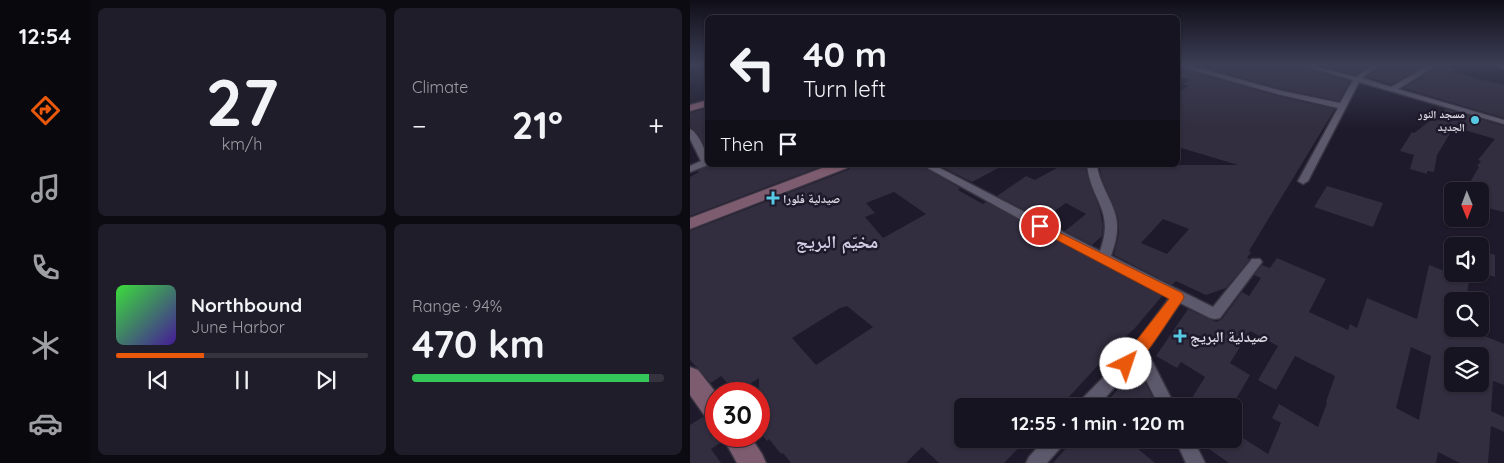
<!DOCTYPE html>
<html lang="en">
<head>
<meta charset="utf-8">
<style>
	:root { --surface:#161420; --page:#1f1d29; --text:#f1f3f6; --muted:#9e9ea5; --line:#35333e; --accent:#ea580c }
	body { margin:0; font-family:Quicksand,"Noto Naskh Arabic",sans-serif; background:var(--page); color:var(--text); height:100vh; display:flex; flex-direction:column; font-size:19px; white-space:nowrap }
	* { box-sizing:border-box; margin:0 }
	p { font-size:16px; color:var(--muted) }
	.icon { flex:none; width:28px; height:28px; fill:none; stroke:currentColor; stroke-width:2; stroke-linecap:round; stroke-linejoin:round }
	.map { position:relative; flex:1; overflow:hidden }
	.sheet { display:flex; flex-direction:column; gap:8px; padding:8px; background:#0c0b12; width:600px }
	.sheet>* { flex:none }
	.top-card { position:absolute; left:15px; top:15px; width:475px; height:152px; border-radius:8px; box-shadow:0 1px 4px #0004,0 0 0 1px var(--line); background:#161420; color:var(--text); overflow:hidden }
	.needle { width:32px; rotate:179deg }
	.tools { position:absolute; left:754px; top:182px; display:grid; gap:10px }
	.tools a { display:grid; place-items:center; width:45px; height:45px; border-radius:8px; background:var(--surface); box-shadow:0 1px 4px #0004,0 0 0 1px var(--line); font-size:25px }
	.speed { position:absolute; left:15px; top:382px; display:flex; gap:10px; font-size:25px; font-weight:700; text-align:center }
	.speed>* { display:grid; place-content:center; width:65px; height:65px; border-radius:50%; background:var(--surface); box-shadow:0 1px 4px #0004,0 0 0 1px var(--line); line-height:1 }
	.speed .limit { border:8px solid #d22; background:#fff; color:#111 }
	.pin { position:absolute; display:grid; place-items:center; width:42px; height:42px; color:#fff; margin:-21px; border:2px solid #fff; border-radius:50%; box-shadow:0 1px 5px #0007 }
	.me { position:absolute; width:55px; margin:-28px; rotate:41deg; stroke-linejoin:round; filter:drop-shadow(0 0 4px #0008) }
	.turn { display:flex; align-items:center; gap:18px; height:105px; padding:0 15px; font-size:22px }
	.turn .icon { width:65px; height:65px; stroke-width:2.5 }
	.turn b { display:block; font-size:35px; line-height:42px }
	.then { display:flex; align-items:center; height:48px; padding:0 15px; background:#0003; gap:10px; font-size:19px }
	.big { font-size:38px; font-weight:800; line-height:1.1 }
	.sheet .tile { flex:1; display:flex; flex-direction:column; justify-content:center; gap:8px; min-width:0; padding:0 18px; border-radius:8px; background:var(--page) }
	.sheet .dial { align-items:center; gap:0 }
	.dial b { font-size:65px; line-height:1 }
	.song { display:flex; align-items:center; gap:15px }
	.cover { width:60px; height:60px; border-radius:8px; background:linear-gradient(135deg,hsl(120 70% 55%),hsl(260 70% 35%)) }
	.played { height:5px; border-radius:2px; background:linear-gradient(90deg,var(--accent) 35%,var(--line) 35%) }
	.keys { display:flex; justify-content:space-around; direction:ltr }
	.heat { display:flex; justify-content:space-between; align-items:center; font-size:28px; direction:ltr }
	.charge { height:8px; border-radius:4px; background:linear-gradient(90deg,#34c759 94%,var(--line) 0) }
	.sheet .tiles { flex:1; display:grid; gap:8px; grid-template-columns:repeat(2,1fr) }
	.trip { position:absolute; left:264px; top:398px; width:288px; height:50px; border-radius:8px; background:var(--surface); box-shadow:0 1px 4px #0004,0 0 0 1px var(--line); font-weight:800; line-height:50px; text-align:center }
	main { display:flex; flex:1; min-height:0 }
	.menu { display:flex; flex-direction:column; width:90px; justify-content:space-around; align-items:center; background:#09080d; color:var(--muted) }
	.menu .icon { width:35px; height:35px }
	.menu .active { color:var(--accent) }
	.menu b { font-size:22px; color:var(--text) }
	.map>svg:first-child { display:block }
	.building { fill:#322d3f; fill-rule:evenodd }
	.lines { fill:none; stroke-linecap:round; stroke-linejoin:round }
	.street-casing { stroke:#373341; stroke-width:3 }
	.secondary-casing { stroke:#373341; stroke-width:3 }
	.street { fill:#5d596c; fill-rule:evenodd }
	.secondary { fill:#7e5c6f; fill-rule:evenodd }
	.route { fill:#ea580c; stroke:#983908 }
	.poi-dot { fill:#58c9e4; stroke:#1e1a2b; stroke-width:2 }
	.labels { text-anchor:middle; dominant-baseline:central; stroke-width:5; stroke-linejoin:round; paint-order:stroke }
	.far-poi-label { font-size:11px; font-weight:bold; fill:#dad7e3; stroke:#1e1a2b; text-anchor:end }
	.poi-label { font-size:12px; font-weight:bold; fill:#dad7e3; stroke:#1e1a2b; text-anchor:start }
	.near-poi-label { font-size:15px; font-weight:bold; fill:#dad7e3; stroke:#1e1a2b; text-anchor:start }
	.district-label { font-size:18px; font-weight:bold; fill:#d1cce3; stroke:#1e1a2b }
</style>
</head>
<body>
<main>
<nav class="menu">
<b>12:54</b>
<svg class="icon active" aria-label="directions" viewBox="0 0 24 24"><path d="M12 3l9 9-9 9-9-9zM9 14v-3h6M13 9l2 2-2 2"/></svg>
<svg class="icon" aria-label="music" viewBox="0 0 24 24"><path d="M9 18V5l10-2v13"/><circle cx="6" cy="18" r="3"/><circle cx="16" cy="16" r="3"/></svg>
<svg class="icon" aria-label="phone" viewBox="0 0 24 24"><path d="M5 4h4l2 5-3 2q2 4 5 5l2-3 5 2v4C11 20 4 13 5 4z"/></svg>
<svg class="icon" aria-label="climate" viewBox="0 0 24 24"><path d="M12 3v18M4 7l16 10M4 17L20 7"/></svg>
<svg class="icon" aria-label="car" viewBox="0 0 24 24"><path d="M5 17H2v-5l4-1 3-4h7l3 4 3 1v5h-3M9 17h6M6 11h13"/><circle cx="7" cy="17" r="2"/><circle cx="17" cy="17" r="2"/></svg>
</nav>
<section class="sheet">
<div class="tiles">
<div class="tile dial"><b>27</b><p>km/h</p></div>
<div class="tile"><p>Climate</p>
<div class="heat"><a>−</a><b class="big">21°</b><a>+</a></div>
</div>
<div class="tile">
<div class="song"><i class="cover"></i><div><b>Northbound</b><p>June Harbor</p></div></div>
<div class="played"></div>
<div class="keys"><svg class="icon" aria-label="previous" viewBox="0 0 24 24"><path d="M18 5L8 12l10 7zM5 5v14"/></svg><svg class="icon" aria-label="pause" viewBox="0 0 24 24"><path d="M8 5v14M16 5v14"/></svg><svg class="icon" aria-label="next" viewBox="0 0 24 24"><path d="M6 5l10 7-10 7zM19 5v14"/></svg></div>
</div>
<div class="tile"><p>Range · 94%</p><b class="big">470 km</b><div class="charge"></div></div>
</div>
</section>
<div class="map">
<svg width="814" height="463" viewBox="0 0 814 463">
	<rect width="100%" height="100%" fill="#1e1a2b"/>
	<g class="building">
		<path d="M510,64H604L660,81L649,101L592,89L507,66Z"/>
		<path d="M623,64H681L666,75Z"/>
		<path d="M693,64H737L702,84L676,77Z"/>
		<path d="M748,64L766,69L761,72L814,85V118L713,88L747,68Z"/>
		<path d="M496,70L587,96L645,109L559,251L561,252L557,258L560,259L536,288L516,295L486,281L482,285L424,255L429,233L428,217L412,178L409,165H548L488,147V92L499,86L493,84L500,80L488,76V74ZM473,219L499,229L477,254L451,243Z"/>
		<path d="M18,108V153L8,134L0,127V113Z"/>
		<path d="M756,109L814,126V212L790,206V191H778L781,184H779L789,167L787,166L791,161L788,160L805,139L764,127L747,155L744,172L737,171V174L720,169L724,155L710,151L722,132L724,133Z"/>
		<path d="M21,165H135L0,216V177L9,172L7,171Z"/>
		<path d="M163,165H230L270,188L268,190L293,204L296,202L473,295L445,328L425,347L376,400L373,398L365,406H272V439H337L314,463H249L232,447L216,463H101L93,453L91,454L79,439L77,441L69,431V378L46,393L31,376L21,383L0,360V231L158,170ZM204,192L236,214L193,238L175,217L185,213L176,203ZM157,306L183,327L126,365L102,338L150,308Z"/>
		<path d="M248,165H314L282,182Z"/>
		<path d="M372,165H395L398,178L409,207L413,225L412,236L402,245L375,231L396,214L376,203L353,219L307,196L336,176L345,180Z"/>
		<path d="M637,186L693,203L683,227L624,207Z"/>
		<path d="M790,250L805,255V277L790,272Z"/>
		<path d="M587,258L636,279L619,312L658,330L660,324L667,328L677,298L727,319L739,265L779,280L776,301H762V329H773L785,332L814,344V385L803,381L801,411L814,417V432L801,426L798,463H770L748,452L746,463H539L519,449L511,439H542V431L578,454L591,423L582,418L589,404L628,427L637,403L636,402L645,376L605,356L586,390L568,380L588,346L560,331L540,363L560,375L542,406H497L515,377L491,362L487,368L466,356L498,309L526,322L532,319L552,292L559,296L571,278L564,275L572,265L580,268ZM721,347L741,356L729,420L706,408ZM762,356H790V384H762Z"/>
		<path d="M445,370H449L467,406H413Z"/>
		<path d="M13,417L26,431V436H30L33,441L21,449L31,463H0V425Z"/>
		<path d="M384,439H456L448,449L465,463H363Z"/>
	</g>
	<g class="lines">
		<g class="street-casing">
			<g id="street">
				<path d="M0,64H8L0,67Z"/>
				<path d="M488,64H494L592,91L650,103L663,80L606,64H616L666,77L684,64H691L672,78L701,87L741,64H746V66L708,89L814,120V124L669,82L618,181L613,184L608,181L648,108L587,94L488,66Z"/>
				<path d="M0,129C9,133 18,155 18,165L0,172V166L11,161L0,139Z"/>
				<path d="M232,165H244L410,251C425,209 401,202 397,165H407C409,184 422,199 426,217C429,231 425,244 421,256L523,307L562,259H570L572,262L530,318L525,319L520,318L490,303L457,351L485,406H469L447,362L408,406H389L391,400L444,346L480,297L346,228Z"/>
				<path d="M355,439H376L373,445L357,463H336L339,457Z"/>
				<path d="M485,439H503L515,463H496Z"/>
			</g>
		</g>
		<g class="secondary-casing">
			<g id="secondary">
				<path d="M806,64H814V68L807,66Z"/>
				<path d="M18,100V106L0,111V105Z"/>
				<path d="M140,165H159L157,168L0,229V218Z"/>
				<path d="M0,367L8,370L27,394L26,422L17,419L0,395Z"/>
				<path d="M32,436H60L72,454L76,463H47Z"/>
			</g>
		</g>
		<use href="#street" class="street"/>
		<use href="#secondary" class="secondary"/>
	</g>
	<linearGradient id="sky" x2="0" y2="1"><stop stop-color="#100e18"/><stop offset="0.5" stop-color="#3b3e55"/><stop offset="1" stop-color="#3b3e55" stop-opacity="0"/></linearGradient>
	<rect width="814" height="129" fill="url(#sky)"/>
	<path class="route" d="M350,223L492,293L494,297L492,301C480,317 456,358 441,368C438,371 434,370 430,368L428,364L479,299L346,229L345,226Z"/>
	<g class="poi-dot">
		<circle cx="785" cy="120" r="5"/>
		<path d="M80.5 190.5h5v5h5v5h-5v5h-5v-5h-5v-5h5z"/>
		<path d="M487.5 328.5h5v5h5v5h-5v5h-5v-5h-5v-5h5z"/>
	</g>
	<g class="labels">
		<g class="far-poi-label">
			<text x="775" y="114">مسجد النور<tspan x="775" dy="13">الجديد</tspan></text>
		</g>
		<g class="poi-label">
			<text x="93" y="198">صيدلية فلورا</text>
		</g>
		<g class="near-poi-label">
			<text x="500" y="336">صيدلية البريج</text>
		</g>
		<g class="district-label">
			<text x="147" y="241">مخيّم البريج</text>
		</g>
	</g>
</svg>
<div class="tools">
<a><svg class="needle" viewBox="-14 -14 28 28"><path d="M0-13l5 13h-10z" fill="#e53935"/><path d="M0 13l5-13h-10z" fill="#9e9ea5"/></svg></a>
<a><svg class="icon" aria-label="sound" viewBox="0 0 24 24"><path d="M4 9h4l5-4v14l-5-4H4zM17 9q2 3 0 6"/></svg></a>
<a><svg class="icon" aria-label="search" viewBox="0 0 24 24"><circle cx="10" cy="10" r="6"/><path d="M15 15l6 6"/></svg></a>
<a><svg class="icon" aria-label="layers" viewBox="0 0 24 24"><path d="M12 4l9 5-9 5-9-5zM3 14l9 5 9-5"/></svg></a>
</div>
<div class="speed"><div class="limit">30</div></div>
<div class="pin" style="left:350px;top:226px;background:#d93025"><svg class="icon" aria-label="arrive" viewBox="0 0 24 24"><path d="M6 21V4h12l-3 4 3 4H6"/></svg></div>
<svg class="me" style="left:436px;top:364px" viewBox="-20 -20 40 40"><circle r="19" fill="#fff"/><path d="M0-13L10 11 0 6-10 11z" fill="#ea580c"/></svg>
<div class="trip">12:55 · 1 min · 120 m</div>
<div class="top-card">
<div class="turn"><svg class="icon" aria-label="left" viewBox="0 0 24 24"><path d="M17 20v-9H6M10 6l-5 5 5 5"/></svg><div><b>40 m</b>Turn left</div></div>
<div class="then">Then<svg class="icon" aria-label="arrive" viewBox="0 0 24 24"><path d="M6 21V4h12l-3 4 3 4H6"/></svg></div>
</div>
</div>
</main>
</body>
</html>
